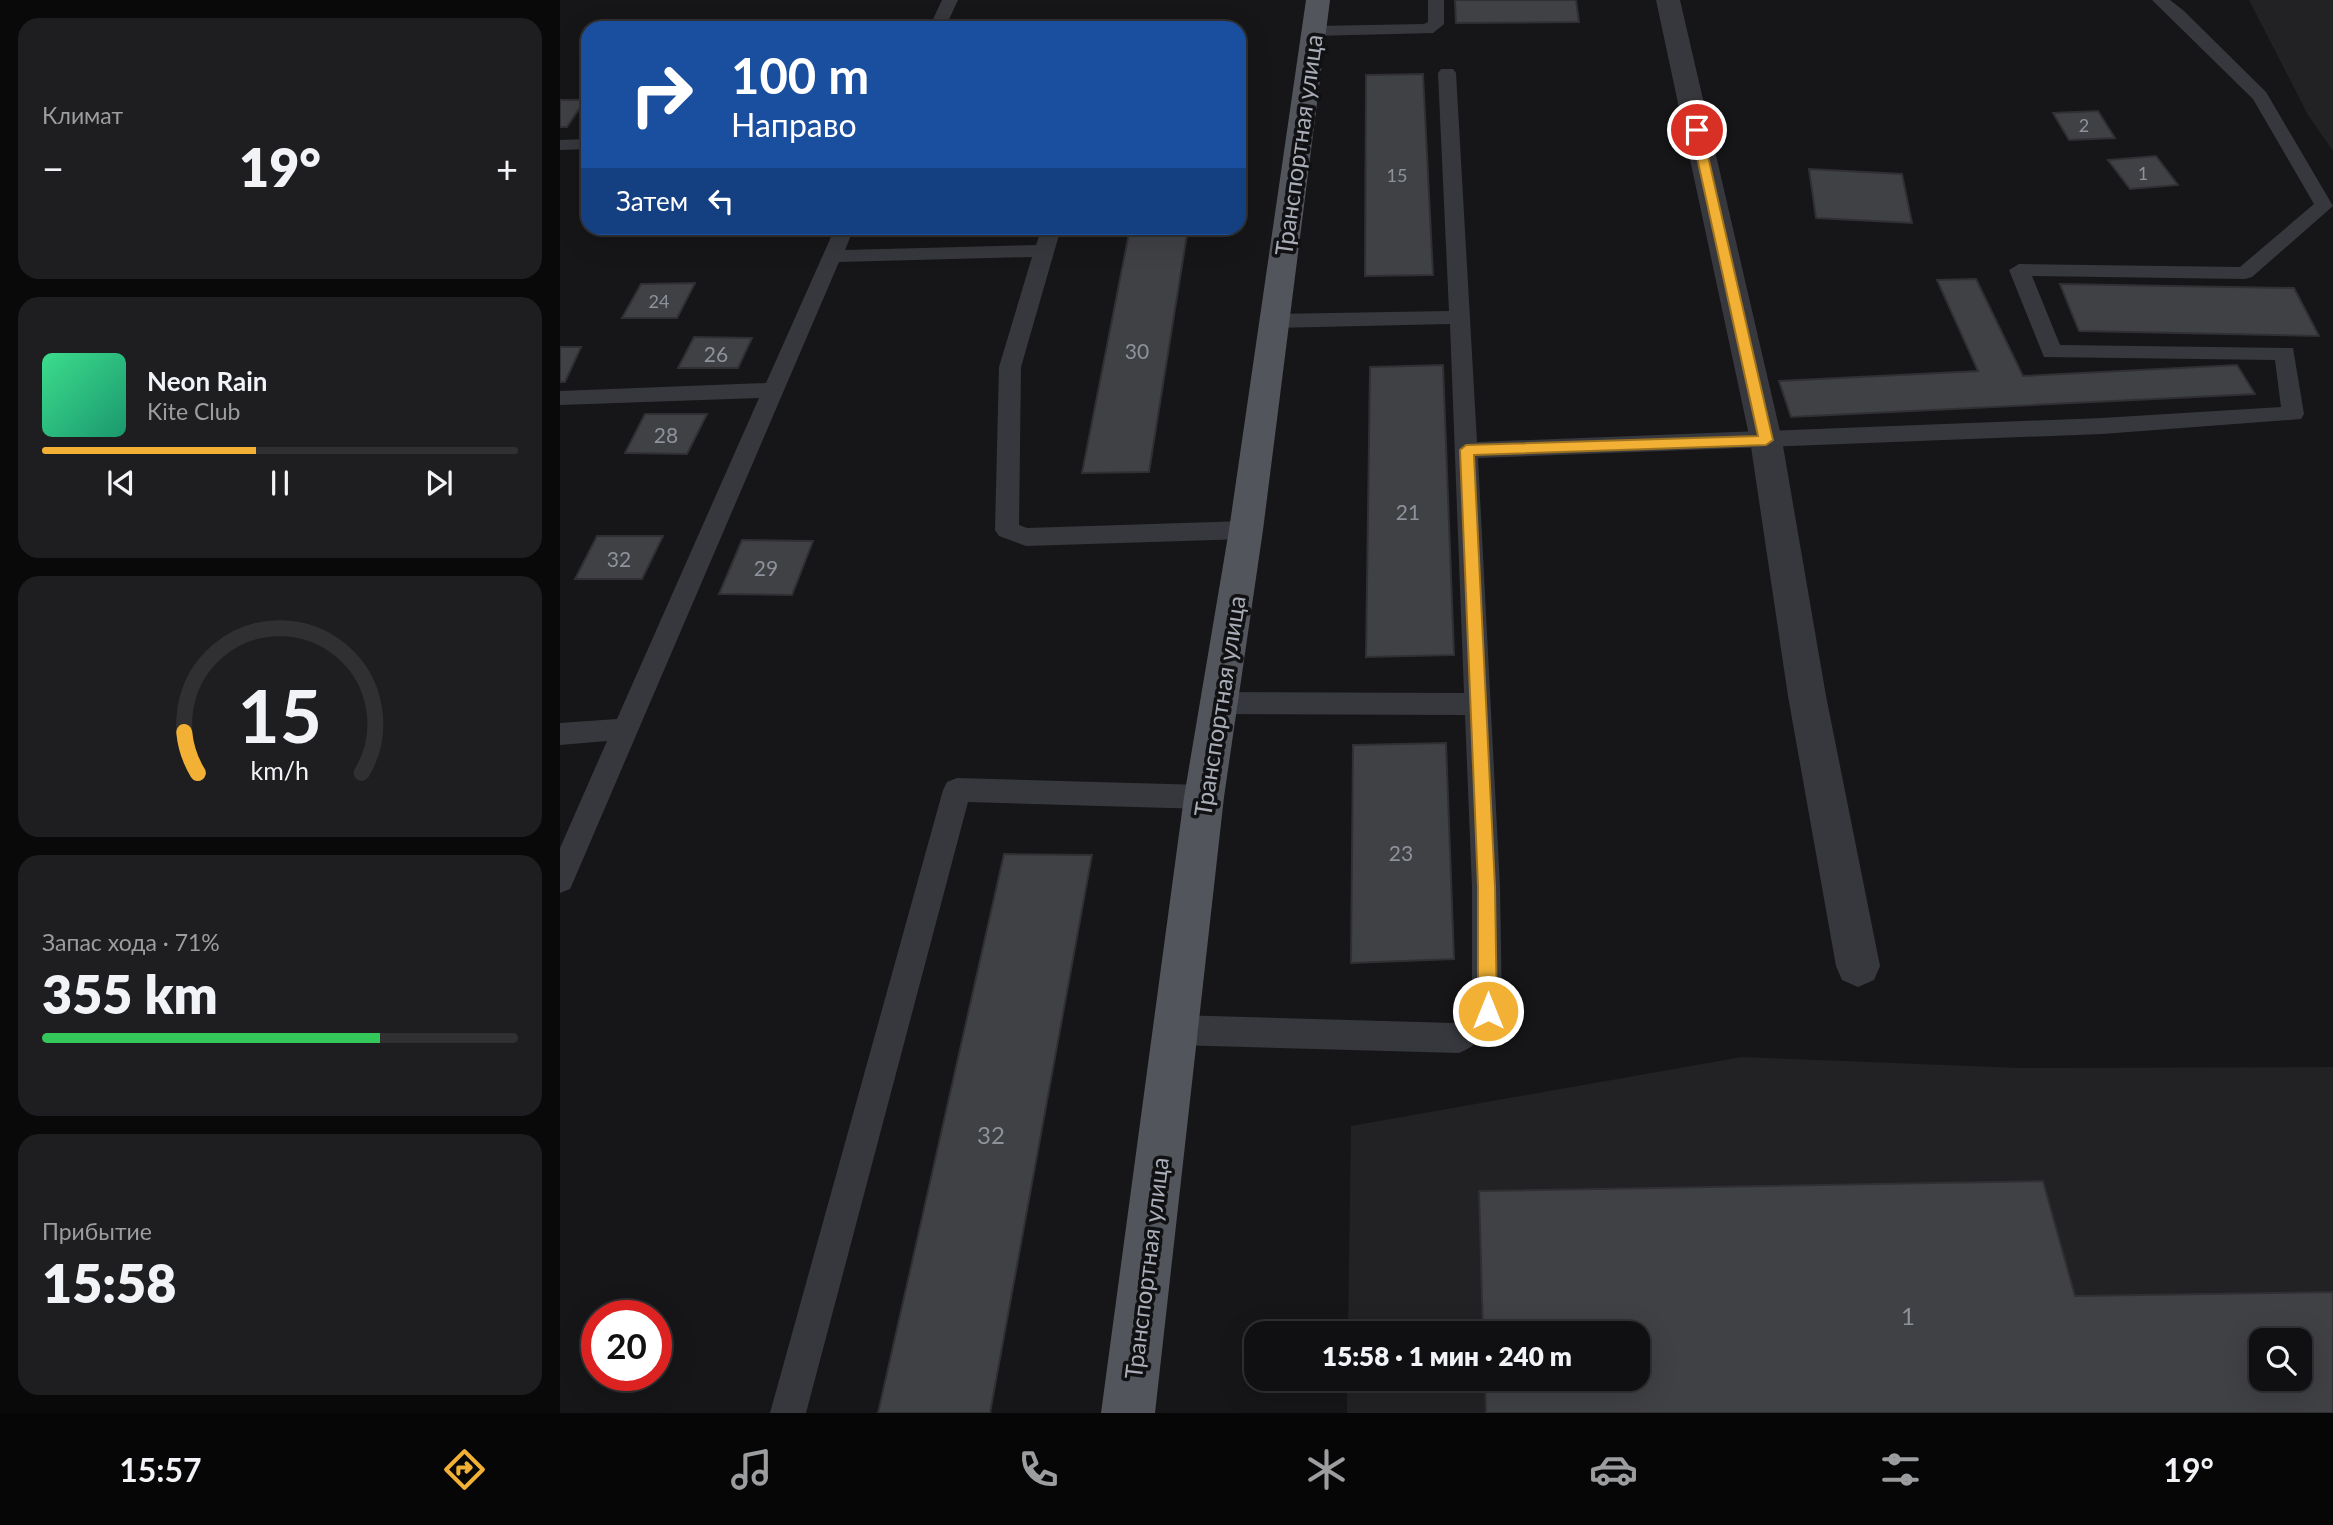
<!DOCTYPE html>
<html lang="ru">
<head>
<meta charset="utf-8">
<style>
	:root { --surface:#101012; --page:#1e1e20; --text:#f1f3f6; --muted:#9c9d9f; --line:#303032; --accent:#f2b134 }
	body { margin:0; font-family:Lato,sans-serif; background:var(--page); color:var(--text); height:100vh; display:flex; flex-direction:column; font-size:26px; white-space:nowrap }
	* { box-sizing:border-box; margin:0 }
	p { font-size:23px; color:var(--muted) }
	.icon { flex:none; width:38px; height:38px; fill:none; stroke:currentColor; stroke-width:2; stroke-linecap:round; stroke-linejoin:round }
	.map { position:relative; flex:1; overflow:hidden }
	.sheet { display:flex; flex-direction:column; gap:18px; padding:18px; background:#09090a; width:560px }
	.sheet>* { flex:none }
	.banner { position:absolute; left:21px; top:21px; width:665px; height:214px; border-radius:21px; box-shadow:0 7px 28px #0002,0 0 0 2px var(--line); background:#1a4fa0; color:#fff; overflow:hidden }
	.fabs { position:absolute; left:1689px; top:1328px; display:grid; gap:14px }
	.fabs a { display:grid; place-items:center; width:63px; height:63px; border-radius:14px; background:var(--surface); box-shadow:0 7px 28px #0002,0 0 0 2px var(--line); font-size:35px }
	.speed { position:absolute; left:21px; top:1300px; display:flex; gap:14px; font-size:35px; font-weight:700; text-align:center }
	.speed>* { display:grid; place-content:center; width:91px; height:91px; border-radius:50%; background:var(--surface); box-shadow:0 7px 28px #0002,0 0 0 2px var(--line); line-height:1 }
	.speed .limit { border:10px solid #d22; background:#fff; color:#111 }
	.pin { position:absolute; display:grid; place-items:center; width:60px; height:60px; color:#fff; margin:-30px; border:4px solid #fff; border-radius:50%; box-shadow:0 2px 7px #0007 }
	.me { position:absolute; width:77px; margin:-38px; rotate:0deg; stroke-linejoin:round; filter:drop-shadow(0 0 5px #0008) }
	.turn { display:flex; align-items:center; gap:24px; height:147px; padding:0 35px; font-size:32px }
	.turn .icon { width:91px; height:91px; stroke-width:2.5 }
	.turn b { display:block; font-size:49px; line-height:60px }
	.then { display:flex; align-items:center; height:66px; padding:0 35px; background:#0003; gap:14px; font-size:26px }
	.big { font-size:52px; font-weight:800; line-height:1.1 }
	.sheet .card { flex:1; display:flex; flex-direction:column; justify-content:center; gap:10px; min-width:0; padding:0 24px; border-radius:21px; background:var(--page) }
	.sheet .dial { align-items:center; gap:0 }
	.dial svg { height:182px; overflow:visible; fill:none; stroke:var(--line); stroke-width:7; stroke-linecap:round; text-anchor:middle }
	.dial text { fill:var(--text); stroke:none }
	.song { display:flex; align-items:center; gap:21px }
	.cover { width:84px; height:84px; border-radius:10px; background:linear-gradient(135deg,hsl(150 70% 55%),hsl(160 70% 35%)) }
	.played { height:7px; border-radius:4px; background:linear-gradient(90deg,var(--accent) 45%,var(--line) 45%) }
	.keys { display:flex; justify-content:space-around; direction:ltr }
	.heat { display:flex; justify-content:space-between; align-items:center; font-size:38px; direction:ltr }
	.charge { height:10px; border-radius:5px; background:linear-gradient(90deg,#34c759 71%,var(--line) 0) }
	.trip { position:absolute; left:684px; top:1321px; width:406px; height:70px; border-radius:21px; background:var(--surface); box-shadow:0 7px 28px #0002,0 0 0 2px var(--line); font-weight:800; line-height:70px; text-align:center }
	.tab-bar { display:flex; height:112px; justify-content:space-around; align-items:center; background:#060607; color:var(--muted) }
	.tab-bar .icon { width:49px; height:49px }
	.tab-bar .current { color:var(--accent) }
	.tab-bar b { font-size:32px; color:var(--text) }
	main { display:flex; flex:1; min-height:0 }
	.map>svg:first-child { display:block }
	.built { fill:#222225; fill-rule:evenodd }
	.building { fill:#404145; stroke:#303034; stroke-width:2; fill-rule:evenodd }
	.lines { fill:none; stroke-linecap:round; stroke-linejoin:round }
	.lane { fill:#37383d; fill-rule:evenodd }
	.street { fill:#37383d; fill-rule:evenodd }
	.primary { fill:#53555c; fill-rule:evenodd }
	.route { fill:#f2b134; stroke:#9d7322; stroke-width:2 }
	.labels { text-anchor:middle; dominant-baseline:central; stroke-width:7; stroke-linejoin:round; paint-order:stroke }
	.far-number-label { font-size:18px; fill:#8e929b }
	.number-label { font-size:21px; fill:#8e929b }
	.street-label { font-size:24px; fill:#a8adb8; stroke:#111113 }
	.near-number-label { font-size:24px; fill:#8e929b }
</style>
</head>
<body>
<main>
<section class="sheet">
<div class="card"><p>Климат</p>
<div class="heat"><a>−</a><b class="big">19°</b><a>+</a></div>
</div>
<div class="card">
<div class="song"><i class="cover"></i><div><b>Neon Rain</b><p>Kite Club</p></div></div>
<div class="played"></div>
<div class="keys"><svg class="icon" aria-label="previous" viewBox="0 0 24 24"><path d="M18 5L8 12l10 7zM5 5v14"/></svg><svg class="icon" aria-label="pause" viewBox="0 0 24 24"><path d="M8 5v14M16 5v14"/></svg><svg class="icon" aria-label="next" viewBox="0 0 24 24"><path d="M6 5l10 7-10 7zM19 5v14"/></svg></div>
</div>
<div class="card dial"><svg viewBox="0 0 100 80">
<path d="M14 69A42 42 0 1 1 86 69"/>
<path d="M14 69A42 42 0 0 1 8 51" stroke="#f2b134"/>
<text x="50" y="56" font-size="32" font-weight="700">15</text>
<text x="50" y="72" font-size="11">km/h</text>
</svg></div>
<div class="card"><p>Запас хода · 71%</p><b class="big">355 km</b><div class="charge"></div></div>
<div class="card"><p>Прибытие</p><b class="big">15:58</b></div>
</section>
<div class="map">
<svg width="1773" height="1413" viewBox="0 0 1773 1413">
	<rect width="100%" height="100%" fill="#161618"/>
	<g class="built">
		<path d="M1689,0H1773V151L1748,115Z"/>
		<path d="M1182,1057L1461,1068L1773,1067V1413H787V1379H1078V1334L788,1333L791,1126ZM1701,1340H1740V1379H1701Z"/>
	</g>
	<g class="building">
		<path d="M895,0H1016L1019,22L896,23Z"/>
		<path d="M863,74L873,275L805,276L806,75Z"/>
		<path d="M0,100H25L7,127H0Z"/>
		<path d="M1538,111L1555,138L1509,140L1493,113Z"/>
		<path d="M1596,156L1618,185L1570,189L1548,160Z"/>
		<path d="M1249,169L1342,174L1352,223L1256,218Z"/>
		<path d="M570,228H628L589,472L522,473Z"/>
		<path d="M1416,279L1463,376L1677,365L1695,394L1231,417L1219,381L1418,371L1377,280Z"/>
		<path d="M135,283L117,318H62L81,284Z"/>
		<path d="M1500,284L1734,288L1759,336L1519,331Z"/>
		<path d="M134,337L192,338L178,368H118Z"/>
		<path d="M0,347H21L5,382H0Z"/>
		<path d="M883,365L894,655L806,657L810,367Z"/>
		<path d="M85,414H147L127,454L65,453Z"/>
		<path d="M37,536H103L82,579H15Z"/>
		<path d="M182,540L253,541L232,595L159,594Z"/>
		<path d="M886,743L894,959L791,963L793,745Z"/>
		<path d="M444,854L532,855L430,1413H318Z"/>
		<path d="M1483,1181L1515,1296L1773,1292V1413H926L925,1379H1078V1334H923L919,1191ZM1701,1340H1740V1379H1701Z"/>
	</g>
	<g class="lines">
		<g class="lane">
			<path d="M382,0H398L385,28H369Z"/>
			<path d="M868,0H884V24L873,33L754,36L746,31L754,26L864,24L868,22Z"/>
			<path d="M1592,0H1610L1624,11L1706,92L1773,206L1692,277L1685,279L1472,276L1500,345L1733,348L1744,414L1741,419L1542,434L918,458L940,887L942,1011C935,1028 917,1046 899,1053L615,1045L604,1040L600,1030L604,1020L615,1015L893,1023L912,1005V887L905,715L659,714L650,711L646,703L650,695L659,692L904,693L890,324L713,328L703,321L713,314L889,311L878,73L881,69H893L896,73L917,442L1542,418L1721,407L1715,360L1484,357L1449,270L1459,264L1680,267L1754,204L1693,99Z"/>
			<path d="M28,139V149L0,150V140Z"/>
			<path d="M275,228H294L285,250L476,245L482,228H501L461,367L459,525L467,528L686,521L694,524L698,530L694,536L686,539L466,546L439,536L435,530L439,367L472,257L279,262L14,880L10,889L0,893V848L47,741L0,745V723L57,719L199,398L0,405V391L206,383Z"/>
			<path d="M397,778L644,785L654,789L658,797L654,805L644,809L408,802L246,1413H210L383,790L387,782Z"/>
		</g>
		<path class="street" d="M1096,0H1120L1222,440L1266,696L1320,966L1314,980L1298,987L1282,980L1276,966L1228,696L1190,440Z"/>
		<path class="primary" d="M746,0H770L703,530L664,797L595,1413H541L624,797L669,530Z"/>
	</g>
	<path class="route" d="M1137,126L1142,130L1213,440L1206,445L914,455L935,887L937,1011L934,1017L928,1020L921,1017L918,1011V887L900,450L906,445L1198,436L1131,130Z"/>
	<g class="labels">
		<g class="far-number-label">
			<text x="1524" y="125">2</text>
			<text x="1583" y="173">1</text>
			<text x="837" y="175">15</text>
			<text x="99" y="301">24</text>
		</g>
		<g class="number-label">
			<text x="577" y="350">30</text>
			<text x="156" y="353">26</text>
			<text x="106" y="434">28</text>
			<text x="848" y="511">21</text>
			<text x="59" y="558">32</text>
			<text x="206" y="567">29</text>
			<text x="841" y="852">23</text>
		</g>
		<g class="street-label">
			<text transform="translate(738 145) rotate(-82)">Транспортная улица</text>
			<text transform="translate(659 706) rotate(-81)">Транспортная улица</text>
			<text transform="translate(586 1268) rotate(-83)">Транспортная улица</text>
		</g>
		<g class="near-number-label">
			<text x="431" y="1134">32</text>
			<text x="1348" y="1315">1</text>
		</g>
	</g>
</svg>
<div class="fabs">
<a><svg class="icon" aria-label="search" viewBox="0 0 24 24"><circle cx="10" cy="10" r="6"/><path d="M15 15l6 6"/></svg></a>
</div>
<div class="speed"><div class="limit">20</div></div>
<div class="pin" style="left:1137px;top:130px;background:#d93025"><svg class="icon" aria-label="arrive" viewBox="0 0 24 24"><path d="M6 21V4h12l-3 4 3 4H6"/></svg></div>
<svg class="me" style="left:928px;top:1011px" viewBox="-20 -20 40 40"><circle r="17" fill="#f2b134" stroke="#fff" stroke-width="3"/><path d="M0-11L8 9 0 5-8 9z" fill="#fff"/></svg>
<div class="trip">15:58 · 1 мин · 240 m</div>
<div class="banner">
<div class="turn"><svg class="icon" aria-label="right" viewBox="0 0 24 24"><path d="M7 20v-9h11M14 6l5 5-5 5"/></svg><div><b>100 m</b>Направо</div></div>
<div class="then">Затем<svg class="icon" aria-label="left" viewBox="0 0 24 24"><path d="M17 20v-9H6M10 6l-5 5 5 5"/></svg></div>
</div>
</div>
</main>
<nav class="tab-bar">
<b>15:57</b>
<svg class="icon current" aria-label="directions" viewBox="0 0 24 24"><path d="M12 3l9 9-9 9-9-9zM9 14v-3h6M13 9l2 2-2 2"/></svg>
<svg class="icon" aria-label="music" viewBox="0 0 24 24"><path d="M9 18V5l10-2v13"/><circle cx="6" cy="18" r="3"/><circle cx="16" cy="16" r="3"/></svg>
<svg class="icon" aria-label="phone" viewBox="0 0 24 24"><path d="M5 4h4l2 5-3 2q2 4 5 5l2-3 5 2v4C11 20 4 13 5 4z"/></svg>
<svg class="icon" aria-label="climate" viewBox="0 0 24 24"><path d="M12 3v18M4 7l16 10M4 17L20 7"/></svg>
<svg class="icon" aria-label="car" viewBox="0 0 24 24"><path d="M5 17H2v-5l4-1 3-4h7l3 4 3 1v5h-3M9 17h6M6 11h13"/><circle cx="7" cy="17" r="2"/><circle cx="17" cy="17" r="2"/></svg>
<svg class="icon" aria-label="filters" viewBox="0 0 24 24"><path d="M4 7h16M4 17h16"/><circle cx="9" cy="7" r="2"/><circle cx="15" cy="17" r="2"/></svg>
<b>19°</b>
</nav>
</body>
</html>
